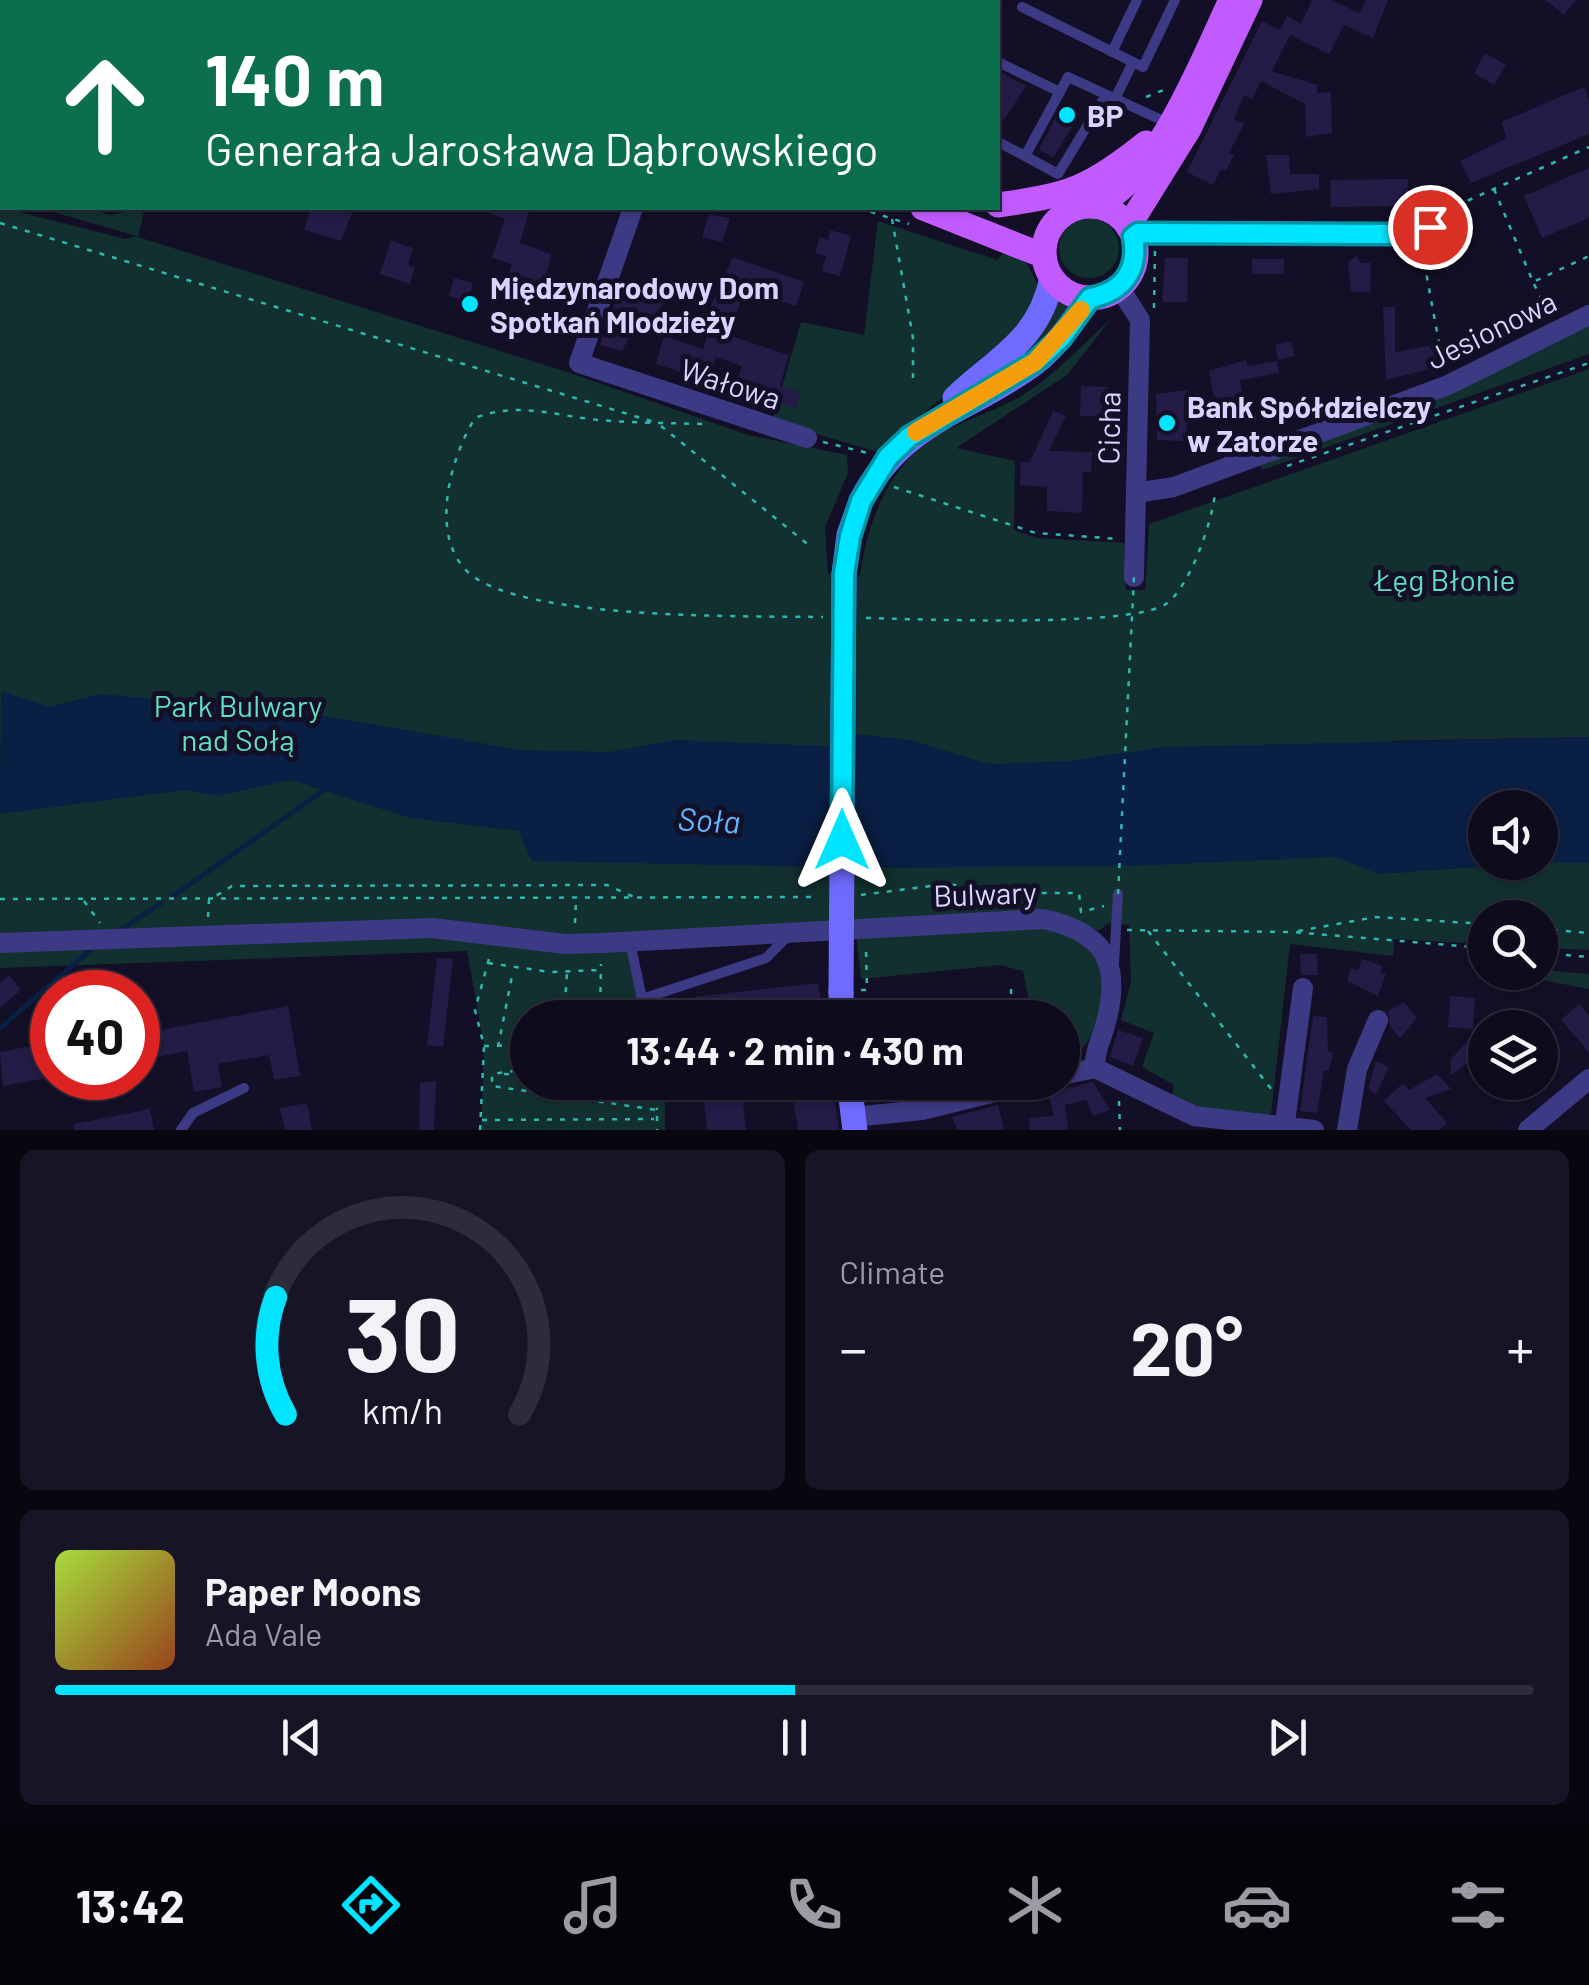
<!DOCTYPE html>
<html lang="en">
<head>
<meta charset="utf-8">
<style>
	:root { --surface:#0e0b1c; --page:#171425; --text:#f1f3f6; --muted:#9b9ba3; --line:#2e2b3b; --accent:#00e5ff }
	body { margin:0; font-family:Barlow,sans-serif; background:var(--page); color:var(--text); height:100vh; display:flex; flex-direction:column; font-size:38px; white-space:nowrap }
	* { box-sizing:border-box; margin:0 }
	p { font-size:32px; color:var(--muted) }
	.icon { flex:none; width:55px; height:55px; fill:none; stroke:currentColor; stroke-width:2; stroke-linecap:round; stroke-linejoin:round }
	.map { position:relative; height:1130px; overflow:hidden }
	.sheet { display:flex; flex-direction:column; gap:20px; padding:20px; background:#08060f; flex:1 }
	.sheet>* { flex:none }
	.guide { position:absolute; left:0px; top:0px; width:1000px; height:210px; box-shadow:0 2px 8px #0004,0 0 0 2px var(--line); background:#0b6e4f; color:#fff; overflow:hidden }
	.fabs { position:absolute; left:1468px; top:790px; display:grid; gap:20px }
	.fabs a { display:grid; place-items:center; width:90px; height:90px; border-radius:50%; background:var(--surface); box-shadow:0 2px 8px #0004,0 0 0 2px var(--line); font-size:50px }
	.speed { position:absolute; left:30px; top:970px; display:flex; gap:20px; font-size:50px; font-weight:700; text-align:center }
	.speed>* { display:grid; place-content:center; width:130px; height:130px; border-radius:50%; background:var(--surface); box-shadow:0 2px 8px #0004,0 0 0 2px var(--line); line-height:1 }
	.speed .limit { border:15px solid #d22; background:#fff; color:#111 }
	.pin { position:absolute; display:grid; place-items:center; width:85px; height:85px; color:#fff; margin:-42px; border:5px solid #fff; border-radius:50%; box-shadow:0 2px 10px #0007 }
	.me { position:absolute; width:110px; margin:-55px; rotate:0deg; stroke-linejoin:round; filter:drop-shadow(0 0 8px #0008) }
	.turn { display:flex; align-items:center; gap:35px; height:210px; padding:0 40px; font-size:45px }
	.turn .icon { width:130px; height:130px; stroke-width:2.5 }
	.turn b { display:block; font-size:70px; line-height:85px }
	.big { font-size:75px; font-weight:700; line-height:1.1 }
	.sheet .widget { flex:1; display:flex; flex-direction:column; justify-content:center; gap:15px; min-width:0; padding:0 35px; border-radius:15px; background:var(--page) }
	.sheet .dial { align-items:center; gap:0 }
	.dial svg { height:260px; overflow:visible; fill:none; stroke:var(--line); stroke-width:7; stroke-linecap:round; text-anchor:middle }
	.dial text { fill:var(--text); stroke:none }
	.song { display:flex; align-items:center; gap:30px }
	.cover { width:120px; height:120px; border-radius:15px; background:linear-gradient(135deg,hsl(80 70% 55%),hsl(20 70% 35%)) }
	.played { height:10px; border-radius:5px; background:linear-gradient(90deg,var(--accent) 50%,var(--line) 50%) }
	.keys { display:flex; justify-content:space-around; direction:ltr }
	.heat { display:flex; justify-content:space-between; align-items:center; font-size:55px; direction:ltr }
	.sheet .tiles { flex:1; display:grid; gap:20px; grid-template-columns:1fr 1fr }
	.widget:last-child { grid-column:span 2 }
	.trip { position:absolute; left:510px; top:1000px; width:570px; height:100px; border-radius:50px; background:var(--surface); box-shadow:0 2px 8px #0004,0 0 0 2px var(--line); font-weight:700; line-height:100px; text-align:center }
	.tab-bar { display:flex; height:160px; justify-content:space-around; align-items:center; background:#06040b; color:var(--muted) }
	.tab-bar .icon { width:70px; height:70px }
	.tab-bar .selected { color:var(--accent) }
	.tab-bar b { font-size:45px; color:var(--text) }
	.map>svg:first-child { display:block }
	.green { fill:#12302f }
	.water { fill:#0a1f44 }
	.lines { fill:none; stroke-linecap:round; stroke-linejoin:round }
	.stream { stroke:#0a1f44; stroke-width:5 }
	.building { fill:#241b47 }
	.path { stroke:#2fb8b0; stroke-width:2.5; stroke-dasharray:5 8; stroke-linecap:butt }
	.lane { stroke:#3d3a85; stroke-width:10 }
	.street { stroke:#3d3a85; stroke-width:20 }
	.secondary { stroke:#6f6bff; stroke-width:25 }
	.primary { stroke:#c25bff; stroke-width:25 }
	.path-bridge { stroke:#2fb8b0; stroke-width:2.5; stroke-dasharray:5 8; stroke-linecap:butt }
	.secondary-bridge { stroke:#6f6bff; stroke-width:25 }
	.route-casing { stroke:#0095a6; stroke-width:25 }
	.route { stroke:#00e5ff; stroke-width:18 }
	.slow { stroke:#f59e0b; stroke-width:18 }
	.poi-dot { fill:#00e5ff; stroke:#130f26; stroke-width:4 }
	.labels { text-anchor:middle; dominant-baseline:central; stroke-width:10; stroke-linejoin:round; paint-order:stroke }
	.poi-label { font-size:30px; font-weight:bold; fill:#d9d4ff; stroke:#130f26; text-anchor:start }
	.street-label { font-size:30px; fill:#d9d4ff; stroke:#130f26 }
	.park-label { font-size:30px; fill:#5fe0c0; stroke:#130f26 }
	.water-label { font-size:32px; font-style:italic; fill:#62b6ff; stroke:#130f26 }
</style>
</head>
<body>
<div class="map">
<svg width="1589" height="1130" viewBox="0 0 1589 1130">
	<rect width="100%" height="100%" fill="#130f26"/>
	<g class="green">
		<path d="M0,207L125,239L137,236L39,208H88L110,215L145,208L138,237L567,372L748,435L847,455L848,473L825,527L828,574L860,576C867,520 892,457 947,430C976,416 1010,406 1036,386C1063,367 1086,341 1111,319L1067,375L956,448L1015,461L1014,530L1038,538L1124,543L1126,590H1145L1149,524L1589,369V737L1392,741L1393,873L1566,860L1589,863V950L1540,948V918H1485V944L1394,939L1393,956L1290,944L1271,1114L1263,1116L1204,1109L1172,1097L1174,1085L1142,1067L1154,1033L1121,1020L1131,981L1129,925L1109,923L1098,931L1085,924L633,933L646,1017L528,1018V1082L665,1083V1130H481L484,1046L467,951L0,968Z"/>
		<circle cx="1089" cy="248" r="30"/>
		<path d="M878,221L997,260L1007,249L1022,255L1039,286L1025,327L878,452L772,421L801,322L864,335Z"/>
		<path d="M1057,297L1078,306L1028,362L1010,360Z"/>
		<path d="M1589,325V354L1262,470L1260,464L1436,400Z"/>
		<path d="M1046,926C1057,931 1073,934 1083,941C1124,969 1099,1046 1063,1066L1062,1018L1032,1017L1023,971L1000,965L861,979L856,934Z"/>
		<path d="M1540,970L1589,974V989L1505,973Z"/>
		<path d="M913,1082L994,1083L913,1098Z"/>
	</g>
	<path class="water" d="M1,691L50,707L99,694L294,711L522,750L609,752L675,740L826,746L857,734L910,740L990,764L1067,761L1165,747L1589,737V863L1540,862V808H1485V862L1532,863L1378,874L1336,857L1130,866L868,868L532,861L518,831L410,818L291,780L217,796L185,790L0,814Z"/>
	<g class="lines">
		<g class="stream">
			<path d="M173,896L330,786"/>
			<path d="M122,929L161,903"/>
			<path d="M0,1028L96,945"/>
		</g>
	</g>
	<g class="building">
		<path d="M1312,0H1332L1359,13L1366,0H1388L1373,38L1344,25L1329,54L1290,35L1272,71L1317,85V93L1331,92L1332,133L1306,137L1305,104L1261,81L1252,99L1244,95L1234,119L1244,124L1229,153L1234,155L1226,171L1221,169L1213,185L1187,172L1262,21L1280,30L1287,16L1301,24Z"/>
		<path d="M1545,0H1576L1564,15Z"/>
		<path d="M1485,53L1506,65L1494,85L1474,73Z"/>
		<path d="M998,71L1026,86L998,129Z"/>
		<path d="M1584,87L1589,100V134L1471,183L1460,161L1507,138L1501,122Z"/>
		<path d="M1061,107L1078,117L1053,158L1039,149Z"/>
		<path d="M1266,155H1289L1290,174H1319V189L1271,194Z"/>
		<path d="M1589,168V218L1542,238L1524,196Z"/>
		<path d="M1408,179V206L1331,207L1330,180Z"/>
		<path d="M311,208H354L341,241L304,230Z"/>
		<path d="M477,208H530L520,243L551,254L545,283L509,273L512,264L492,258L505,219Z"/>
		<path d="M709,214L730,218L722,242L702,237Z"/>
		<path d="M830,230L851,236L840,276L822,271L826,256L815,253L820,237L828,240Z"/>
		<path d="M391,241L413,248L408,265L415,267L410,284L380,274Z"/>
		<path d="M1356,256L1360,263H1371L1370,292H1351L1348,262Z"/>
		<path d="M733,257L804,282L796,306L745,291L728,335L789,355L780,386L800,392L796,408L734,388L742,366L716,357L709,381L656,364L664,336L703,349L713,316L707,314Z"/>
		<path d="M1165,258H1188L1187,302H1162Z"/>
		<rect x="1252" y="259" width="32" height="15"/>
		<path d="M454,278L473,283L468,301L449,296Z"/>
		<path d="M654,281L667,286L656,332L635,326L622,351L600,345L620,288L649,298Z"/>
		<path d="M1383,307H1395V352L1434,345L1438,367L1386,380Z"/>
		<path d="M1291,341L1295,356L1278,360L1275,345Z"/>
		<path d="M1246,360L1248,366L1277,361L1279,373L1240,380L1247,419L1218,421L1209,371Z"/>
		<path d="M1081,386L1108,387L1107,417L1080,416Z"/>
		<path d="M1187,390V441L1157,440L1156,394Z"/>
		<path d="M1053,411L1066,416L1049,451L1092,452L1091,472H1083L1082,513L1047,511V487L1020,485L1021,462H1030Z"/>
		<path d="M1300,954H1317L1318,975H1301Z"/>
		<path d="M437,958L453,959L443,1047L427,1045Z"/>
		<path d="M1362,959L1383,966L1380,972L1386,974L1378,996L1347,981L1351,968L1358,970Z"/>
		<path d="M9,975L21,990L0,1008V983Z"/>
		<path d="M818,983L823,1018H696L694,997Z"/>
		<path d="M1450,996L1475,998L1473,1029L1448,1027Z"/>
		<path d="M1404,1002L1417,1018L1400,1038L1390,1026L1388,1011Z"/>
		<path d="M1579,1004L1589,1015V1052L1561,1020Z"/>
		<path d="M288,1006L300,1076L274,1080L269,1055L218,1064L222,1087L194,1092L187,1051L138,1061V1026L158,1022L160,1030Z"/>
		<path d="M1313,1016L1327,1017L1328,1051L1333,1053L1329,1071L1324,1070L1317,1113L1300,1111Z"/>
		<path d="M1118,1030L1143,1038L1133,1066L1110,1057Z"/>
		<path d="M1472,1036L1477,1042L1483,1038L1484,1051L1451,1075V1059Z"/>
		<path d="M52,1042V1077L3,1086L0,1052Z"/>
		<path d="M1376,1061L1389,1067L1376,1094L1368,1089Z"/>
		<path d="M1437,1074L1451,1089L1425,1098L1447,1123L1439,1130H1411L1384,1101L1403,1083L1409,1090Z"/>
		<path d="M436,1081L434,1130H419L420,1083Z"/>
		<path d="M702,1082H741L746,1130H707Z"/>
		<path d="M790,1082H832L839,1130H798Z"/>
		<path d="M1093,1082L1110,1110L1093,1116L1086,1100L1065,1105L1068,1130H1030L1029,1118L1054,1116L1048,1093Z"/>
		<path d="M307,1103L312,1130H285L280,1108Z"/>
		<path d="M998,1105L1004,1130H957L952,1117Z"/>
		<path d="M150,1109L154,1130H74V1124Z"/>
	</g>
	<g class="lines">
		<g class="path">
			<path d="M218,0L226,2"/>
			<path d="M1146,97L1166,89"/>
			<path d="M1494,189L1533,282L1589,256"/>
			<path d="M858,208L909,224"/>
			<path d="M1444,211L1589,147"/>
			<path d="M892,219L913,338V378"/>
			<path d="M0,223L654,422"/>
			<path d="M1422,250L1443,365"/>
			<path d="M1534,284L1548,313"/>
			<path d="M1154,308L1155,251"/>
			<path d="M702,424C668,423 633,423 599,420C556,416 517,401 475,418C450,458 428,538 470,574C525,620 747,616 823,617"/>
			<path d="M661,426L810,546"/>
			<path d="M823,442L868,453"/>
			<path d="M1287,466L1589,363"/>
			<path d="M894,487L1036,533L1119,539"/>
			<path d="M866,618C919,619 1130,628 1166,604C1190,587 1213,520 1215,492"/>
			<path d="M861,895L946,884L1022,893H1079L1081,912L1104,906"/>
			<path d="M0,899L818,897"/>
			<path d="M84,901L100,923"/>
			<path d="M948,908L949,886"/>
			<path d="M208,917L209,900L232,886L607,885L636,898"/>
			<path d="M575,923L576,901"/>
			<path d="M1540,929L1589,933"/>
			<path d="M1127,930L1292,932L1485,948"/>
			<path d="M1148,931L1272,1090"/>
			<path d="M1298,931L1376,917L1485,924"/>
			<path d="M1540,953L1589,957"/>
			<path d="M488,963L550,972L600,970"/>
			<path d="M1011,989L1012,1018"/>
			<path d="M861,990H867L866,949"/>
			<path d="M865,1013L892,1017"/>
			<path d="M564,1018L567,973"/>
			<path d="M600,1018L601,964"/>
			<path d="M484,1046L528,1045"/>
			<path d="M498,1047L513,971"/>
			<path d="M528,1069L492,1074V1086L657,1110V1130"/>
			<path d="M504,1074L528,1075"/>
			<path d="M653,1082L657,1110"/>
			<path d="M1119,1101L1120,1130"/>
			<path d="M482,1120L654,1119"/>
			<path d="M480,1130L484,1046L475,1010L490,955"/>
		</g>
		<g class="lane">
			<path d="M178,2L179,0"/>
			<path d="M1022,7L1143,67L1175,0"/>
			<path d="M1112,52L1137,0"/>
			<path d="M998,62L1060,92"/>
			<path d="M1115,99L1133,62"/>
			<path d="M998,142L1025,156L1068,77L1168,123"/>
			<path d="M1025,156L1058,174L1106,95"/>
			<path d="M0,177L2,178"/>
			<path d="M630,942L646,1018"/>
			<path d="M1114,963L1118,894"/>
			<path d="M642,999L766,958L790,934"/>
			<path d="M181,1130L193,1113L244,1088"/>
		</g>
		<g class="street">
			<path d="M581,2L582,0"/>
			<path d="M633,208L579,363L807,438"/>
			<path d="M1133,237L1138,233L1392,235L1431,227"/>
			<path d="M1119,287L1140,320L1134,577"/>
			<path d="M1136,493L1174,487L1448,385L1589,315"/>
			<path d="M0,943L432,928L565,944L603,943L1043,919C1104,932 1122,962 1106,1022C1102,1039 1094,1051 1095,1068"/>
			<path d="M1062,1075L1095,1068L1194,1116L1314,1130"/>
			<path d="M853,1117L922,1110L1036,1082"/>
			<path d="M1284,1130L1303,988"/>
			<path d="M1347,1130L1357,1069L1378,1020"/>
			<path d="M1528,1130L1589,1079"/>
		</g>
		<g class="secondary">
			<path d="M955,398C998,357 1039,341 1052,278"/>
			<path d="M861,501C902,420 969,412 1035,363C1058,345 1073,321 1090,298"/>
			<path d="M841,992L842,1018"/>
			<path d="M849,1082L855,1130"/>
		</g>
		<g class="primary">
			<path d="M279,0L287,2"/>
			<path d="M998,205C1069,195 1089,189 1146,143"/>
			<path d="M1095,206C1158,178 1202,61 1231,0"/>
			<circle cx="1090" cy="252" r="46"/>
			<path d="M923,208L1044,256"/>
			<path d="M1128,227L1189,129L1250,0"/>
		</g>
		<path class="path-bridge" d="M1118,894L1134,577"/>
		<path class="secondary-bridge" d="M841,992L844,574L849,535L861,501"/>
	</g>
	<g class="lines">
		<g class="route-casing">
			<path id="route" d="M842,840L844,574L850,536L861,501L888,457L909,437L1035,362L1061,338L1090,298C1123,292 1139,270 1133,237L1138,233L1392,234L1430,227"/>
		</g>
		<use href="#route" class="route"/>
		<path class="slow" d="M916,432L1035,362L1081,310"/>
	</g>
	<g class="poi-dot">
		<circle cx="1067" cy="115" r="10"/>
		<circle cx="470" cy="304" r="10"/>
		<circle cx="1167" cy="423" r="10"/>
	</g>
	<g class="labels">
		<g class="poi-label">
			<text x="1087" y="115">BP</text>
			<text x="490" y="287">Międzynarodowy Dom<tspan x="490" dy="34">Spotkań Mlodzieży</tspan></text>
			<text x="1187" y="406">Bank Spółdzielczy<tspan x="1187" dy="34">w Zatorze</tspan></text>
		</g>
		<g class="street-label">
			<text transform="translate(1491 329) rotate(-26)">Jesionowa</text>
			<text transform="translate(731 383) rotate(18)">Wałowa</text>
			<text transform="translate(1108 428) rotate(-89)">Cicha</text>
			<text transform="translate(985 893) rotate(-2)">Bulwary</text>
		</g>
		<g class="park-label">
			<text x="1445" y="579">Łęg Błonie</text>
			<text x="238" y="705">Park Bulwary<tspan x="238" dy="34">nad Sołą</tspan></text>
		</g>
		<g class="water-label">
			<text transform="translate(709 819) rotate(3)">Soła</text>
		</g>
	</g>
</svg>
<div class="fabs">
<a><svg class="icon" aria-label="sound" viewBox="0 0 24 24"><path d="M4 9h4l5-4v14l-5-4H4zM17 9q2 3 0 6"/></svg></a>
<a><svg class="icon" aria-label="search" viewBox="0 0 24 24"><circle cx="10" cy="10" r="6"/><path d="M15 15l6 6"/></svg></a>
<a><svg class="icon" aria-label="layers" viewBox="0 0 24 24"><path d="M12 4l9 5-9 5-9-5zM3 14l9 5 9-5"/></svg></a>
</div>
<div class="speed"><div class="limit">40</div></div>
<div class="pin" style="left:1430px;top:227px;background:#d93025"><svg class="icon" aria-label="arrive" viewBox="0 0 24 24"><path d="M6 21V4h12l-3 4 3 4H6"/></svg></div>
<svg class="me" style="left:842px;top:840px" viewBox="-20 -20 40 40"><path d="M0-17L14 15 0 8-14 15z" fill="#00e5ff" stroke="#fff" stroke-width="4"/></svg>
<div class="trip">13:44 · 2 min · 430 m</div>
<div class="guide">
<div class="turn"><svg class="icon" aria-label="ahead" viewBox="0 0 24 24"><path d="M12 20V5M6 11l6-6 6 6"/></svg><div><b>140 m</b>Generała Jarosława Dąbrowskiego</div></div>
</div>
</div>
<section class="sheet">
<div class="tiles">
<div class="widget dial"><svg viewBox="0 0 100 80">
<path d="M14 69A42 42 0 1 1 86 69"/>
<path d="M14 69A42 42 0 0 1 11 33" stroke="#00e5ff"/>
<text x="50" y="56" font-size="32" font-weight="700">30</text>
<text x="50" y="72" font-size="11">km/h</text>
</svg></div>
<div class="widget"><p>Climate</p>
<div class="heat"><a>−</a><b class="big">20°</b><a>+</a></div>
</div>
<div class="widget">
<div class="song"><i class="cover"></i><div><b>Paper Moons</b><p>Ada Vale</p></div></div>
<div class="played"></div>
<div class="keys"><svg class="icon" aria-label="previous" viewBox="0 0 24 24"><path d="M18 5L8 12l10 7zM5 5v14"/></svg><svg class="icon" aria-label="pause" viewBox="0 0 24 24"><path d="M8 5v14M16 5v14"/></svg><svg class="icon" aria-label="next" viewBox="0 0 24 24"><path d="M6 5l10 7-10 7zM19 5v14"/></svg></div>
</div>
</div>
</section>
<nav class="tab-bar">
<b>13:42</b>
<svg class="icon selected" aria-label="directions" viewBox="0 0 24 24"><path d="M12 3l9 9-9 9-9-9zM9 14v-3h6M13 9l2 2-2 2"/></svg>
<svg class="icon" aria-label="music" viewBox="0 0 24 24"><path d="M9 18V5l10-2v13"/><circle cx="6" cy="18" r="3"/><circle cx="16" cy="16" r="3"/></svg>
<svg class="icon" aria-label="phone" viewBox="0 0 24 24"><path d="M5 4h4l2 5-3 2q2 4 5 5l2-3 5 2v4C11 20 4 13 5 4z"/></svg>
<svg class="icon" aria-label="climate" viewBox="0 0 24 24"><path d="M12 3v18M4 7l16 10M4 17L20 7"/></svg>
<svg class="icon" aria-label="car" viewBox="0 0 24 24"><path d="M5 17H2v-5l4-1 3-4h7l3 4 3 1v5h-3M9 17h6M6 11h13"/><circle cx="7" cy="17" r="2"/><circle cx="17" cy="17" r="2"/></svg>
<svg class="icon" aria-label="filters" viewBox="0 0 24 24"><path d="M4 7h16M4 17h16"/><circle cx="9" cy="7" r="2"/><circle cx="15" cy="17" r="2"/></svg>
</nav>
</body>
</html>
